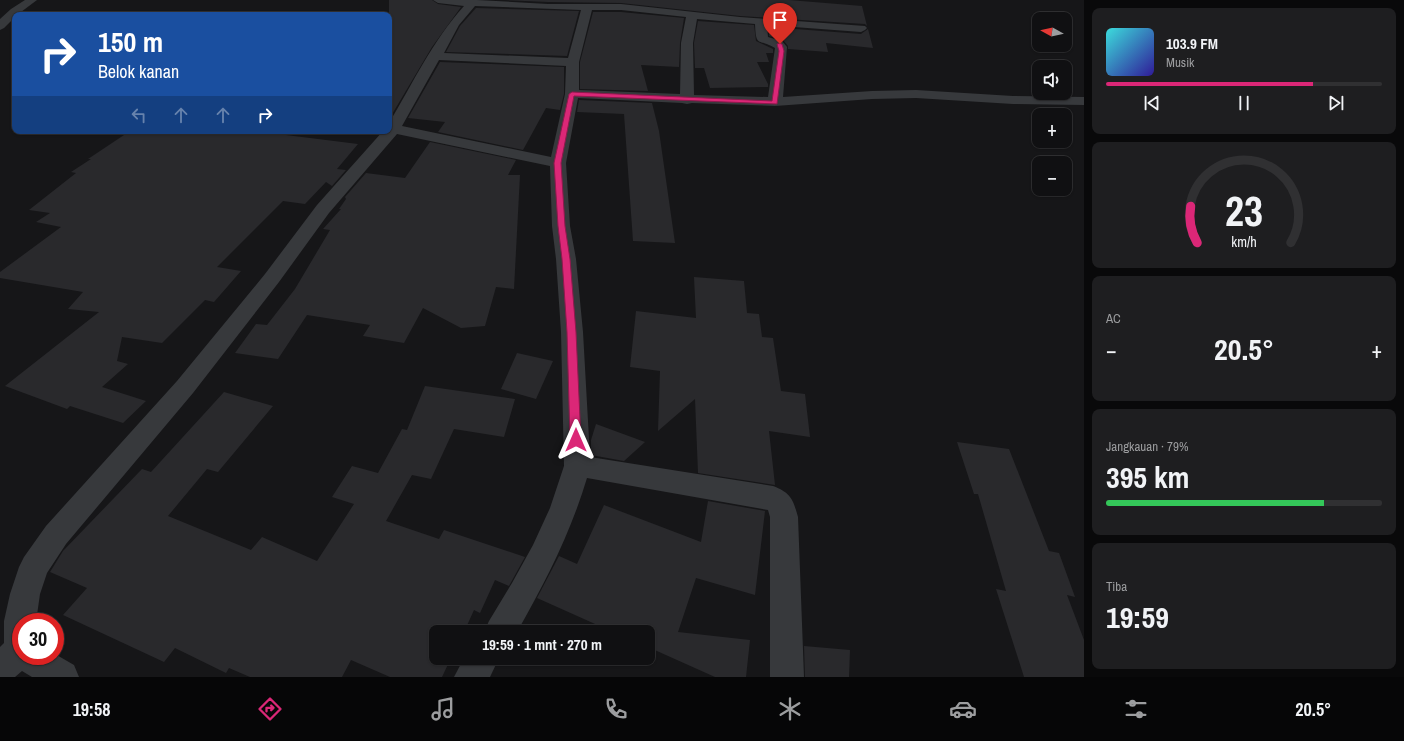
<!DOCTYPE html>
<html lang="id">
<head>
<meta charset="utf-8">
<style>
	:root { --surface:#101012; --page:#1e1e20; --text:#f1f3f6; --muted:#9c9d9f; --line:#303032; --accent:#db2777 }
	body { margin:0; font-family:"Archivo Narrow",sans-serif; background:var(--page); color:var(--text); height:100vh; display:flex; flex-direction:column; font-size:15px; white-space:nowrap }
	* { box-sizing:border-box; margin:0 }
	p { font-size:13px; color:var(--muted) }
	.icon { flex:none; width:22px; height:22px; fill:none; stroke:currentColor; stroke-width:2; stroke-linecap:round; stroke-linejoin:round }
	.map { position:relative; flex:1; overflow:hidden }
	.drawer { display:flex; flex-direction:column; gap:8px; padding:8px; background:#09090a; width:320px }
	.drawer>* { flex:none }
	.hud { position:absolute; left:12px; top:12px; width:380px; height:122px; border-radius:8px; box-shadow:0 1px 3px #0004,0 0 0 1px var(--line); background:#1a4fa0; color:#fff; overflow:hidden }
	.needle { width:26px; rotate:278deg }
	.buttons { position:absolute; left:1032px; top:12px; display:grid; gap:8px }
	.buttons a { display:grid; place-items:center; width:40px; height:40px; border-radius:8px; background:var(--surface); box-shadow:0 1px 3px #0004,0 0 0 1px var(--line); font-size:20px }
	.speed { position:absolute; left:12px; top:613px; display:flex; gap:8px; font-size:20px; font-weight:700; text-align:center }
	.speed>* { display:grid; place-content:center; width:52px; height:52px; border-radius:50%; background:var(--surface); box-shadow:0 1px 3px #0004,0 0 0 1px var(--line); line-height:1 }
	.speed .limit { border:6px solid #d22; background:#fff; color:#111 }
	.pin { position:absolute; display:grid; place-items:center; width:34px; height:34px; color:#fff; margin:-41px -17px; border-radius:50% 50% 50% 0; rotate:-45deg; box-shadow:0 0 4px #0007 }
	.pin .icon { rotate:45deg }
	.me { position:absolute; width:44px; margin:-22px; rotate:0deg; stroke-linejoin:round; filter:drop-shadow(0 0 3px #0008) }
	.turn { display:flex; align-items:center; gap:14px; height:84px; padding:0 20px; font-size:18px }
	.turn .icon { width:52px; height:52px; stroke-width:2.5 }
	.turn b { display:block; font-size:28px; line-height:34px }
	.lanes { display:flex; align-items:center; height:38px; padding:0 20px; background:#0003; justify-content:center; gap:20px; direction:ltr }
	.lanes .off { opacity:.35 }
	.big { font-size:30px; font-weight:700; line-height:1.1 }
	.drawer .widget { flex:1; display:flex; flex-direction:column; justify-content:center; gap:6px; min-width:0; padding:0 14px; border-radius:8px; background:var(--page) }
	.drawer .dial { align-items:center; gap:0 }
	.dial svg { height:104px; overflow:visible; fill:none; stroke:var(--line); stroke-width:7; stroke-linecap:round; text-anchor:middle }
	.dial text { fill:var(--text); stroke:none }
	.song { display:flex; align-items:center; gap:12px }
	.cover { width:48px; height:48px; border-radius:6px; background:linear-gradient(135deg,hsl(180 70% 55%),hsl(250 70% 35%)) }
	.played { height:4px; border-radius:2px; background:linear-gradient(90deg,var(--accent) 75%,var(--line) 75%) }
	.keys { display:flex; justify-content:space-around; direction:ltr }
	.heat { display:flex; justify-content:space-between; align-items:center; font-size:22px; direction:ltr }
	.charge { height:6px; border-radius:3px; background:linear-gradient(90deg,#34c759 79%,var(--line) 0) }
	.trip { position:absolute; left:429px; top:625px; width:226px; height:40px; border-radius:8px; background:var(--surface); box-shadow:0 1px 3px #0004,0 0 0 1px var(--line); font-weight:700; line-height:40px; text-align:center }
	.dock { display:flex; height:64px; justify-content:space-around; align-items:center; background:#060607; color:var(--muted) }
	.dock .icon { width:28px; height:28px }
	.dock .active { color:var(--accent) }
	.dock b { font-size:18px; color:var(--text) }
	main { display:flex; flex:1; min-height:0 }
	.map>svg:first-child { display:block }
	.building { fill:#29292c }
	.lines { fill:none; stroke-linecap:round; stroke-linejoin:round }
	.minor { fill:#37393c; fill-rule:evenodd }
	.route { fill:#db2777; stroke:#8e194d }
</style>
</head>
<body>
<main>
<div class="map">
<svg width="1084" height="677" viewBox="0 0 1084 677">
	<rect width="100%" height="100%" fill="#161618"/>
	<g class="building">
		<path d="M389,0H432L438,4L461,7L432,47L391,116H389Z"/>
		<path d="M504,0H789L862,6L867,26L865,24L740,16L621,3L548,2Z"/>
		<path d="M476,8L579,11L567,56L446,52L460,26Z"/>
		<path d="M593,12H621L684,18L680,43L679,67L641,65L648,91L580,89V62Z"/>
		<path d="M698,21L754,25L756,41L773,49V53H766L769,62H757L768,84V87L710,88L704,68H695L694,43Z"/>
		<path d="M769,27L861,34L868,29L873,48L826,43L828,52L788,49V46L783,40L769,36Z"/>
		<path d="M440,62L564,67V94L560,110L546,108L523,150L438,132L445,122L408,118Z"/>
		<path d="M579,100L652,103L659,131L675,243L633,241L624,114L577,112Z"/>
		<path d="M130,131H254L358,144L337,169L346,170L332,186L326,182L305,204L283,201L217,267L241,271L214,302L205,300L162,343L122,337L117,361L128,364L102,387L146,401L123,423L70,406L67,409L5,386L99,312L68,309L83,292L0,278V272L61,227L36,222L50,213L29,210L76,173L71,172L91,159H88Z"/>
		<path d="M430,142L516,160L508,175H520L514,289L496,287L485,326L461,328L423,308L404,343L363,336L370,325L307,315L278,359L235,353L256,324L267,325L295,289L330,230L323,229L341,209H339L346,199L345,197L366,173L405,178Z"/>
		<path d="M694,277L744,281L747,313L759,314L762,337L773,338L781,391L805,394L810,437L769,431L775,485L698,473L695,399L658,431L660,371L630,367L636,311L696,318Z"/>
		<path d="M517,353L553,361L536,399L501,389Z"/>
		<path d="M425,386L515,399L504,437L454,429L431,479L412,475L386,521L439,539L444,530L525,557L509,586L495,580L480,613L474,610L464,632H436V658H451L442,677H390L351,660L342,677H250L229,668L226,673L175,648L164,662L63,615L87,588L50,572L63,551L142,469L151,472L224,392L273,406L218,472L207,469L168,516L251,550L262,537L317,561L354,504L332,497L352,466L378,473L402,429L407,430Z"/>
		<path d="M596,424L645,442L624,461L591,455V440Z"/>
		<path d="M957,442L1009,449L1049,551L1059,553L1075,597L1067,595L1084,640V677H1024L996,589L1006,591L978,494H974Z"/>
		<path d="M708,501L765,511L755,595L696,578L678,632L750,640L746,677H715L648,647V632H613L537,598L559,556L577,564L604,505L701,542Z"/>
		<path d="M804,646L850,650L849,677H805Z"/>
	</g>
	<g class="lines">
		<g class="minor">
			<path d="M25,0H37L17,15H15V17L4,28L0,30V19L11,9Z"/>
			<path d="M433,0H477L548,4H621L740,17L865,26L867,28L865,30L861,32L767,25L768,37L782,41L787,47L783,97L872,91L916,90L1013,96L1084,97V105L1013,104L916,98L872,99L775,106L692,103L687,104L682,103L578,98L566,163L570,226L576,259L583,332L590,457L773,486C791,493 793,499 798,517L804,677H770V517L768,510L587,478C571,532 545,583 517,632H484L489,621L512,583L533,545L550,508L564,466L561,332L556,259L552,226L550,166L397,134L329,213L279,282L193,393L66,544L47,573L40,594L36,622H21V656H55V654L74,665L79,677H32L22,671L15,677H0V647L4,643V621L10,594L19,567L24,557L46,526L177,381L265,274L317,205L383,131H389V123C413,83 433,40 464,6L438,3ZM475,6L581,10L568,58L444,53L459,25ZM592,10H621L686,17L681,43L680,94L579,90V62ZM697,19L755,24C756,48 758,38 775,48L768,97L694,95L693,43ZM439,60L566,66L565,94L551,157L402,126Z"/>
			<path d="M464,658H499L490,677H454Z"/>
		</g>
	</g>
	<path class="route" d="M780,43L782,44L784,51L777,104L574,96L561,163L565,226L570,259L576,332L581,440L579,443L576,444L572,443L570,440L567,332L562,259L558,226L554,163L569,94L572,92L772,101L779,51L777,44Z"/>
</svg>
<div class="buttons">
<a><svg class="needle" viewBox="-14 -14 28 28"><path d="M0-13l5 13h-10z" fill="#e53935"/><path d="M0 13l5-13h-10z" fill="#9c9d9f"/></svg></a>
<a><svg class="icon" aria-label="sound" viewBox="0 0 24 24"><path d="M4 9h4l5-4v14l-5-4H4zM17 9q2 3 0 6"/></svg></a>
<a>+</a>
<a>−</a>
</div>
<div class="speed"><div class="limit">30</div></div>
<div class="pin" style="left:780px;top:44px;background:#d93025"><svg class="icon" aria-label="arrive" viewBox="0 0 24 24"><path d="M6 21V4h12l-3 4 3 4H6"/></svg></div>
<svg class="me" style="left:576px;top:440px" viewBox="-20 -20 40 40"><path d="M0-17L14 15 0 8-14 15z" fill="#db2777" stroke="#fff" stroke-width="4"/></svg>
<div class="trip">19:59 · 1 mnt · 270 m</div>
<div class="hud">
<div class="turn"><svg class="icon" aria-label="right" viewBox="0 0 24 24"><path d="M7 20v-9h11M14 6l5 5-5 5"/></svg><div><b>150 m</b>Belok kanan</div></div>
<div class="lanes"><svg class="icon off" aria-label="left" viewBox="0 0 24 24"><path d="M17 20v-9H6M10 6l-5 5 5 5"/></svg><svg class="icon off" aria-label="ahead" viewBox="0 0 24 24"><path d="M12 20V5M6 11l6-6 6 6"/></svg><svg class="icon off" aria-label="ahead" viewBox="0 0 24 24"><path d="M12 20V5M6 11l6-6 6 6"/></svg><svg class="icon" aria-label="right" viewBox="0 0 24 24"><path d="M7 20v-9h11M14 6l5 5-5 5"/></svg></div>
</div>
</div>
<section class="drawer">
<div class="widget">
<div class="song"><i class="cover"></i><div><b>103.9 FM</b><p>Musik</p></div></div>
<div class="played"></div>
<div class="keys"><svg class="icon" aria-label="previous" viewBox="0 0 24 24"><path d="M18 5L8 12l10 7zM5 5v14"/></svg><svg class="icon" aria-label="pause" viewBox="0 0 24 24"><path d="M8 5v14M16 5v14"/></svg><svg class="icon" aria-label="next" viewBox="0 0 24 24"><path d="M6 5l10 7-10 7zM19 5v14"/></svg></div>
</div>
<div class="widget dial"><svg viewBox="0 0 100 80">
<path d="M14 69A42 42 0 1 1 86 69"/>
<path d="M14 69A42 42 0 0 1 9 41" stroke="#db2777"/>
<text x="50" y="56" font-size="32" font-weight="700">23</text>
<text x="50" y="72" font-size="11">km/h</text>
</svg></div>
<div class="widget"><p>AC</p>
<div class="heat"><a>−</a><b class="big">20.5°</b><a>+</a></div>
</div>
<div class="widget"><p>Jangkauan · 79%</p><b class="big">395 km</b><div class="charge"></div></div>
<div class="widget"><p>Tiba</p><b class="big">19:59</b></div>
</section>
</main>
<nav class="dock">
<b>19:58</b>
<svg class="icon active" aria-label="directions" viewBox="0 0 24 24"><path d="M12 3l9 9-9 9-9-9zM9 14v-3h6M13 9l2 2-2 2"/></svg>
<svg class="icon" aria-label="music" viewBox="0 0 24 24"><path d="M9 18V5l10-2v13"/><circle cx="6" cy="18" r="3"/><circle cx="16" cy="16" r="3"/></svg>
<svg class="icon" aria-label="phone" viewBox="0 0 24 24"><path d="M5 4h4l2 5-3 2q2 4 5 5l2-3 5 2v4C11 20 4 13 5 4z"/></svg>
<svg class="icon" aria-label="climate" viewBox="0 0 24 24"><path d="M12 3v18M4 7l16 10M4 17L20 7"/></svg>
<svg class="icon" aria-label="car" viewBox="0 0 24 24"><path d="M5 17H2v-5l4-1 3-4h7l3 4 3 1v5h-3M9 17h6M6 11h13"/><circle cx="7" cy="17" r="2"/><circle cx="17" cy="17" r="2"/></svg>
<svg class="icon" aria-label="filters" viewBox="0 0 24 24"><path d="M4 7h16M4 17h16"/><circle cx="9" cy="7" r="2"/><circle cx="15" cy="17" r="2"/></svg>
<b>20.5°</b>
</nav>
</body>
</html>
